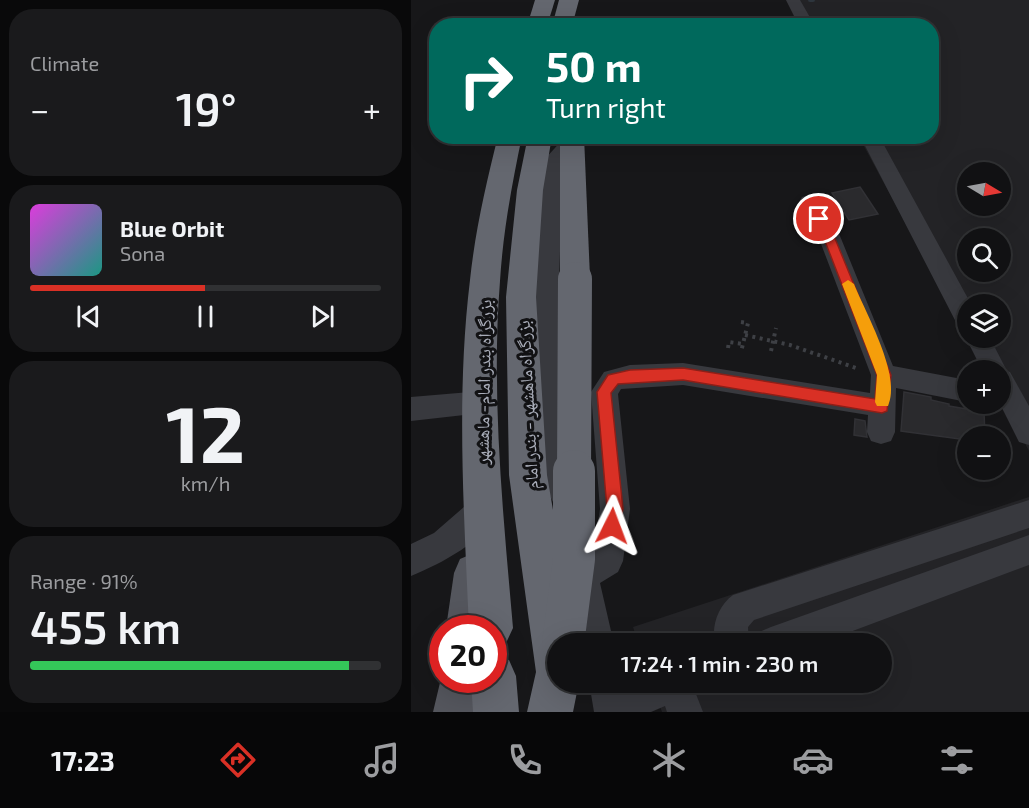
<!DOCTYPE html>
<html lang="en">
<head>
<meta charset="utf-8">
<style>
	:root { --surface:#111113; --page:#1a1a1c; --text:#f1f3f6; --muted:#9c9da0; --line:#303133; --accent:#d93025 }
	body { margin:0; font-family:"Exo 2","Noto Naskh Arabic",sans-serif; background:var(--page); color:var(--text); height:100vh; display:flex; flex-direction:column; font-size:22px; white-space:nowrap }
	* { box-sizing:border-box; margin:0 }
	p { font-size:20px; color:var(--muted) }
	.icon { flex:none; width:33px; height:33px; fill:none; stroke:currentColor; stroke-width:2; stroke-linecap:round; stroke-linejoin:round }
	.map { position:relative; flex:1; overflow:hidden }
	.panel { display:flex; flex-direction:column; gap:9px; padding:9px; background:#09090a; width:411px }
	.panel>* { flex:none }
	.guide { position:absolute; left:18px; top:18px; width:510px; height:126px; border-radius:24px; box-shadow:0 6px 24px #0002,0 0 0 2px var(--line); background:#00695c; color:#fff; overflow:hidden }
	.needle { width:39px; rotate:100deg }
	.fabs { position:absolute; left:546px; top:162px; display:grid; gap:12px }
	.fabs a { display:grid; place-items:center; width:54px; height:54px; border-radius:50%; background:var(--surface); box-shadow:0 6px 24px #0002,0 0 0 2px var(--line); font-size:30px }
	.speed { position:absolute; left:18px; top:615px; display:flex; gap:12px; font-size:30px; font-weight:700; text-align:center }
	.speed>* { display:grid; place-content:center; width:78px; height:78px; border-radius:50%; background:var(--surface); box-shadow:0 6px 24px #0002,0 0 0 2px var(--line); line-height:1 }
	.speed .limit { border:9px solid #d22; background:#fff; color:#111 }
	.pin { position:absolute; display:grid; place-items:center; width:51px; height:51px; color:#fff; margin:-26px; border:3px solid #fff; border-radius:50%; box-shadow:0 2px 6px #0007 }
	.me { position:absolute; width:66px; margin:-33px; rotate:3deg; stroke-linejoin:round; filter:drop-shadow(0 0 4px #0008) }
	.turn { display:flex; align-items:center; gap:21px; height:126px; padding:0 18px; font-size:27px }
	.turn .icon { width:78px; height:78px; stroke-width:2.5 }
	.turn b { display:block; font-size:42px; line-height:51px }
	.big { font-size:45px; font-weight:600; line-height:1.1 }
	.panel .widget { flex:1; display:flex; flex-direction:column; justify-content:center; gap:9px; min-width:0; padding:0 21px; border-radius:24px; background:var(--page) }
	.panel .dial { align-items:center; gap:0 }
	.dial b { font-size:78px; line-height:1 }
	.song { display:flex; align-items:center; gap:18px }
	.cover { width:72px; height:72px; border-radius:9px; background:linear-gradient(135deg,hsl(300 70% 55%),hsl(170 70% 35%)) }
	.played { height:6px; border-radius:3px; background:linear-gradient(90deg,var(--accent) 50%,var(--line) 50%) }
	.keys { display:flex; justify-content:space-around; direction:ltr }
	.heat { display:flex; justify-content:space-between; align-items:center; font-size:33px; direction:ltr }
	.charge { height:9px; border-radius:4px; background:linear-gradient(90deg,#34c759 91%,var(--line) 0) }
	.trip { position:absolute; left:136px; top:633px; width:345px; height:60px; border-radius:30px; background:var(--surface); box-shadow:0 6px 24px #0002,0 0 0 2px var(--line); font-weight:600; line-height:60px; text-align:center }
	.dock { display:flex; height:96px; justify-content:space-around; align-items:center; background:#070708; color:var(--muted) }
	.dock .icon { width:42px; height:42px }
	.dock .current { color:var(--accent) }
	.dock b { font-size:27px; color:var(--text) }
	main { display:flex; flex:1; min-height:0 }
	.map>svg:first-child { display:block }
	.built { fill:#232326; fill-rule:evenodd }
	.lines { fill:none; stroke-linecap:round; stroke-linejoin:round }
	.stream { stroke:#2d353d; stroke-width:4 }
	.building { fill:#2a2a2d; stroke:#313135; stroke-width:1.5 }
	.path { stroke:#3e4045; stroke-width:4; stroke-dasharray:3 4.5; stroke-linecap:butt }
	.minor { fill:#38393e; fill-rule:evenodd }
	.major { fill:#54565d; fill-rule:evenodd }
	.highway { fill:#64676f; fill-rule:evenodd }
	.highway-bridge-far1 { stroke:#64676f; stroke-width:34 }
	.highway-bridge { stroke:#64676f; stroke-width:42 }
	.route { fill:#d93025; stroke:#8d1f18; stroke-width:1.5 }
	.slow { fill:#f59e0b }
	.labels { text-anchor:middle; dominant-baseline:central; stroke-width:6; stroke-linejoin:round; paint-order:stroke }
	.street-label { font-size:18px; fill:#a9adb9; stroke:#121214 }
</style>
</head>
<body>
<main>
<section class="panel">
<div class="widget"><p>Climate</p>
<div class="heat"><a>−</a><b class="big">19°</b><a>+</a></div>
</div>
<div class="widget">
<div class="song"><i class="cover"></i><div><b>Blue Orbit</b><p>Sona</p></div></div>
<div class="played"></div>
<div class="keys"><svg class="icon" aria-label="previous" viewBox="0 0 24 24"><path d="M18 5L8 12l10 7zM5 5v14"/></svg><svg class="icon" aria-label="pause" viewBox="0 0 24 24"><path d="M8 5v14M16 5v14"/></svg><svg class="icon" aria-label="next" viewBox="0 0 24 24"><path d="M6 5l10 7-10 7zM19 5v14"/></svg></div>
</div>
<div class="widget dial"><b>12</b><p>km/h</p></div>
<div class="widget"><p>Range · 91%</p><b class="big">455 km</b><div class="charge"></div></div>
</section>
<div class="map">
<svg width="618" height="712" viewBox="0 0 618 712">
	<rect width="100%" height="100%" fill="#171719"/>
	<g class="built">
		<path d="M375,0H618V451L590,398V370H574L557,338H590V304H556V337L448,137L520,136V26L389,25ZM556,172H590V206H556ZM556,238H590V272H556Z"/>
		<path d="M618,497V712H251L240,683L471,682V644L227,643L222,627Z"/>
	</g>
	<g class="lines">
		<path class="stream" d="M399,0H402"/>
	</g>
	<g class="building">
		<path d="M449,187L467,214L438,220L421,193Z"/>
		<path d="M493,392L520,397V400L538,404V406L573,412L574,436H556V440L490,431Z"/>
		<path d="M444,419L454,421L456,437L443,435Z"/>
	</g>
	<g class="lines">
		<g class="path">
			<path d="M330,322L337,323L330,352"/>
			<path d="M334,335L379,345L448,369"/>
			<path d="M317,348L318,342L332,344"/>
			<path d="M360,351L365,328"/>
		</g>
		<g class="minor">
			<path d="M375,0H389L404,26H388Z"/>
			<path d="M166,136L171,141L152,162L148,282L155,442L168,494L163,504L153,508L143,504L138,494L127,442L124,282L132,161L154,137Z"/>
			<path d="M449,136H468L560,304H556V328L547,326Z"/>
			<path d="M398,195L405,197L429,236L482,366L556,380V402L485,388L484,432L480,441L470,444L460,441L456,432L457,415L272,385L210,389L207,394L219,509L212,561L207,572L189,583L203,644H169L155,575L160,563L182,552L189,509L180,392L193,372L219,365L272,363L459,393L460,375L407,236L388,202L391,197Z"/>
			<path d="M556,334V338H579L596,371L599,372L618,406V445L608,442L589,404L590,370H571L555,338Z"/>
			<path d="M71,391L80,394L84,402L80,410L71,413L0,421V397Z"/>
			<path d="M72,496L83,500L87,510C73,542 31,563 0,576V544L23,533L61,500Z"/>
			<path d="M618,500V528L343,620L337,627L338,644H304C300,626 307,606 322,595Z"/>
			<path d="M618,535V565L407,644H343L348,632L360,627Z"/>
			<path d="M178,682H213L214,687L225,682H285L283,689L292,712H256L254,706L240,712H183Z"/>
		</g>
		<g class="major">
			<path d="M63,553L77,559L83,573L76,628H35L43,573L49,559Z"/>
			<path d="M32,670V680H70L66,712H22Z"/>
		</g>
		<g class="highway">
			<path d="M124,0H144L136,26H116Z"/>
			<path d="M148,0H168L161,26H141Z"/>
			<path d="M87,136H111C101,184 92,232 89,281C80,396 92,513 102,628L95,643L82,649V628H58C53,513 45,395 59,280C64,232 75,184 87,136Z"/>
			<path d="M117,136H141L132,190L125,297L136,475L165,644H147V682H168L162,712H116L125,672L98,475L95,297L106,190Z"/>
			<path d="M149,136H173L179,278L175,286L164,289L153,286L149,278Z"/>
			<path d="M82,654L98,660L105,676L108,712H62L60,680H82Z"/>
		</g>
		<path class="highway-bridge-far1" d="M163,473L164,279"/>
		<path class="highway-bridge" d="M152,644L163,559V471"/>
	</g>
	<path class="route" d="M408,215L412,216L423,236L480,375L476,411L471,413L272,380L207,384L200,393L212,509L207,532L201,534L195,532L193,526L196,509L186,392L197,375L219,370L272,368L464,399L466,375L412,236L402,219Z"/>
	<path class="slow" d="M437,280L443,284C455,314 491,376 477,406H466L464,402L466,375L431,284Z"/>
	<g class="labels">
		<g class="street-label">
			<text transform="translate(72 382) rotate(-89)">بزرگراه بندر امام- ماهشهر</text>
			<text transform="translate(116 405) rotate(-93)">بزرگراه ماهشهر - بندر امام</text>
		</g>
	</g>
</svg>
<div class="fabs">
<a><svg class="needle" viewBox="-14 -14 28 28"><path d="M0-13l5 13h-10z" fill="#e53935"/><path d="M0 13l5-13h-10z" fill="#9c9da0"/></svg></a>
<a><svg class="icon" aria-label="search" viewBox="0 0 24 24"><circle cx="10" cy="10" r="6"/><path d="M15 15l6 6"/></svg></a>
<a><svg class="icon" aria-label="layers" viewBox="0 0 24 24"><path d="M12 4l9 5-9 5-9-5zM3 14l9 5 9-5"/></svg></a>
<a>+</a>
<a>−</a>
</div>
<div class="speed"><div class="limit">20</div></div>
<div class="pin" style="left:408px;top:219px;background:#d93025"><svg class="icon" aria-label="arrive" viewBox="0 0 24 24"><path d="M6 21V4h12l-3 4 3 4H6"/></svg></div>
<svg class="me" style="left:201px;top:526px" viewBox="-20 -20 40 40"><path d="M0-17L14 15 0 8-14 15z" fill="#d93025" stroke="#fff" stroke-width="4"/></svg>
<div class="trip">17:24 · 1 min · 230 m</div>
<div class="guide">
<div class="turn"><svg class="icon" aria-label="right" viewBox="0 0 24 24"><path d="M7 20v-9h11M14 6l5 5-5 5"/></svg><div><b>50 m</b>Turn right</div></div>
</div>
</div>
</main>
<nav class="dock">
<b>17:23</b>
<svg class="icon current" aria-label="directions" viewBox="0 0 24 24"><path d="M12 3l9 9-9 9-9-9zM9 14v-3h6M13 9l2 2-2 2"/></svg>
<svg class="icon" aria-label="music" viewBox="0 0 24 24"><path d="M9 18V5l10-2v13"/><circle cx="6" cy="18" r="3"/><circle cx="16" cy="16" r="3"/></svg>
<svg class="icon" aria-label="phone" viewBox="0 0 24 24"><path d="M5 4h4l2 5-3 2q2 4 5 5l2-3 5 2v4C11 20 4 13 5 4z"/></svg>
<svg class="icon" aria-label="climate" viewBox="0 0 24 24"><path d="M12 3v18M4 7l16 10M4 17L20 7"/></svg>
<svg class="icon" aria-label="car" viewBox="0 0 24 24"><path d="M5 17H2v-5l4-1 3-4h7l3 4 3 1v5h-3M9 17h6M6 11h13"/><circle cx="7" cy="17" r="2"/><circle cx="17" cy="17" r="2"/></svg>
<svg class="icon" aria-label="filters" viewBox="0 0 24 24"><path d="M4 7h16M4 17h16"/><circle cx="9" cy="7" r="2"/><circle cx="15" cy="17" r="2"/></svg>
</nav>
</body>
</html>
